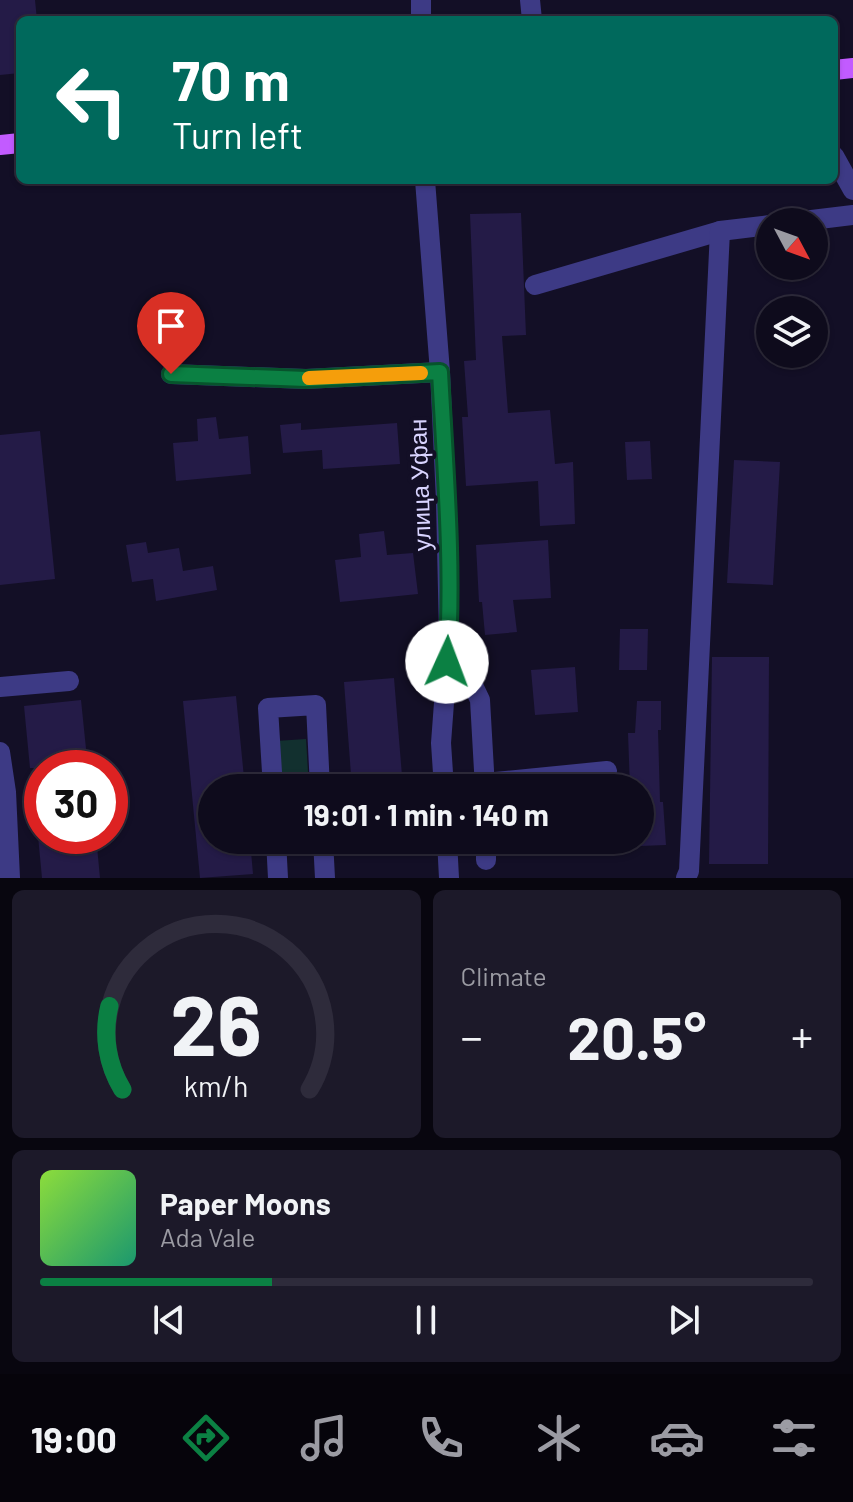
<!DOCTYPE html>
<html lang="en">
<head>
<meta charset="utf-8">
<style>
	:root { --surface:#0e0b1c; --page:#1c1929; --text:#f1f3f6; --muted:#9b9ba3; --line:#2e2b3b; --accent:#0b8043 }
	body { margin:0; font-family:Barlow,sans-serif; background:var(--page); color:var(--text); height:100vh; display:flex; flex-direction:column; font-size:30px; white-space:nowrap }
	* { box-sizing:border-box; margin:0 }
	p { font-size:26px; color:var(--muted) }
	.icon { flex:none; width:44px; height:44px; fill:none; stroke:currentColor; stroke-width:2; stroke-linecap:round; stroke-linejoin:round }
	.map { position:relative; height:878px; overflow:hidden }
	.panel { display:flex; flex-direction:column; gap:12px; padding:12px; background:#08060f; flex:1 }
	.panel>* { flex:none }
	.hud { position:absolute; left:16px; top:16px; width:822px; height:168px; border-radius:12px; box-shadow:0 2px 6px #0004,0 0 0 2px var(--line); background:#00695c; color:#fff; overflow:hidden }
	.needle { width:52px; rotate:131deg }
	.buttons { position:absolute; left:756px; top:208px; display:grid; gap:16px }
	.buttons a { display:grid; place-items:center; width:72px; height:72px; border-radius:50%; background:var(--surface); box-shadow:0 2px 6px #0004,0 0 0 2px var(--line); font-size:40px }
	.speed { position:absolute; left:24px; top:750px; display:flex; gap:16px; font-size:40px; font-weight:700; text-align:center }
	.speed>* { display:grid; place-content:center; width:104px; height:104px; border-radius:50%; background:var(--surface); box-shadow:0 2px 6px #0004,0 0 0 2px var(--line); line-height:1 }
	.speed .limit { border:12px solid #d22; background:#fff; color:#111 }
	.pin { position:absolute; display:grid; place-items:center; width:68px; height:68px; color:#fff; margin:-82px -34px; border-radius:50% 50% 50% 0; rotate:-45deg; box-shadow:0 0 8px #0007 }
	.pin .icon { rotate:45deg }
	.me { position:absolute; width:88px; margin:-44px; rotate:2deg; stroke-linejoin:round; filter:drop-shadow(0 0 6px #0008) }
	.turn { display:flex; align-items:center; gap:28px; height:168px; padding:0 24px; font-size:36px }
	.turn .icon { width:104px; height:104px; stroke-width:2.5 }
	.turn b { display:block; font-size:56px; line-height:68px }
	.big { font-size:60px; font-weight:700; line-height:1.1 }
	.panel .card { flex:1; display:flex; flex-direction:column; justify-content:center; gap:12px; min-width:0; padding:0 28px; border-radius:12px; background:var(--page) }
	.panel .dial { align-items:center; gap:0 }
	.dial svg { height:208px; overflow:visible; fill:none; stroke:var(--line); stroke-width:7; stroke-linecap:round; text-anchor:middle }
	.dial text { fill:var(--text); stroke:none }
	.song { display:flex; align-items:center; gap:24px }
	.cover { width:96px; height:96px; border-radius:12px; background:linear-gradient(135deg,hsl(90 70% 55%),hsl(160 70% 35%)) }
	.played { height:8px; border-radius:4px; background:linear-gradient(90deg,var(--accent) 30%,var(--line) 30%) }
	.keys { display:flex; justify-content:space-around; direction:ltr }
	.heat { display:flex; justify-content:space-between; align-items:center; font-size:44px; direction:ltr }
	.panel .tiles { flex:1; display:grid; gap:12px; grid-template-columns:1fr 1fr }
	.card:last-child { grid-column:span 2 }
	.trip { position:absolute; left:198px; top:774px; width:456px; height:80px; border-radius:40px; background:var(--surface); box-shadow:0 2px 6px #0004,0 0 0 2px var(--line); font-weight:700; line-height:80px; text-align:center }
	.dock { display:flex; height:128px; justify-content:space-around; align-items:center; background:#06040b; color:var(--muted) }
	.dock .icon { width:56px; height:56px }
	.dock .selected { color:var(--accent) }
	.dock b { font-size:36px; color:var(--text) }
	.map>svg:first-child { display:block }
	.green { fill:#12302f }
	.building { fill:#241b47 }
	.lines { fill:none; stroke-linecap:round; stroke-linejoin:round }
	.minor { stroke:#3d3a85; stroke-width:20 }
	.major { stroke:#c25bff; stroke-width:20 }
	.route-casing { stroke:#07532c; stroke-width:20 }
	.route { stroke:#0b8043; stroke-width:14 }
	.slow { stroke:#f59e0b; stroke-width:14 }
	.labels { text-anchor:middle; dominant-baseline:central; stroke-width:8; stroke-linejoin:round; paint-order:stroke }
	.street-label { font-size:24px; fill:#d9d4ff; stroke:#130f26 }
</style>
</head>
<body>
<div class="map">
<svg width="853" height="878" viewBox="0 0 853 878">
	<rect width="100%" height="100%" fill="#130f26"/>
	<path class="green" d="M306,739L309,788H279L276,741Z"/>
	<g class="building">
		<path d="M0,0H35L37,20H20V73L0,75Z"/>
		<path d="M521,213L526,335L502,336L508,413L550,410L555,464L573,462L575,524L540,526L538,481L466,486L462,417H468L464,361L476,360L470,214Z"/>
		<path d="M216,417L219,439L248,436L251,474L176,481L173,443L198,441L197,419Z"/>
		<path d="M301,423V430L397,423L400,464L323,469L322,450L283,453L280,425Z"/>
		<path d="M40,431L55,579L0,585V435Z"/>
		<path d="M650,441L652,479L627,480L625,442Z"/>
		<path d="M734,460L780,462L773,585L727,583Z"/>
		<path d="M384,531L387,555L413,553L418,594L340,602L335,560L361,557L359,534Z"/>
		<path d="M548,540L551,598L513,600L517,632L485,635L482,602H479L476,545Z"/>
		<path d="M146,542L148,553L179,548L183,571L213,566L217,590L156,601L153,579L132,582L126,545Z"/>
		<path d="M620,629H648L647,670H619Z"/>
		<path d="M712,657H769L768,864H709Z"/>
		<path d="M575,667L578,712L535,715L531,670Z"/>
		<path d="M394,678L403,788H352L344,682Z"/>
		<path d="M236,696L245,788H212V840H250L253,874L200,878L183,701Z"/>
		<path d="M81,700L88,768H30L24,706Z"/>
		<path d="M637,701H661V730H658L660,802H663L666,845L640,846V788H630L628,733H635Z"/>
		<path d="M38,836H96L100,878H42Z"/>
	</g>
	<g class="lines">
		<g class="minor">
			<path d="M530,0L532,20"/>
			<path d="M421,20V0"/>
			<path d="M834,156L853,190"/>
			<path d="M425,180L440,372L446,501L449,636L441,743L444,788"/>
			<path d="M795,222L853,215"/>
			<path d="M535,285L720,231"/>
			<path d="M171,374L306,379L440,372"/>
			<path d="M451,639L480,700L485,788"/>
			<path d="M0,687L69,681"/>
			<path d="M0,752L6,792L10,878"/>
			<path d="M485,783L607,771"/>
			<path d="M273,788L268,708L316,705L320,788"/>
			<path d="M276,840L278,878"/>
			<path d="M323,840L325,878"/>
			<path d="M447,840L449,878"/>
			<path d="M486,840V860"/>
			<path d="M686,878L689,871L720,231L770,225"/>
		</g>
		<g class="major">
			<path d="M834,70L853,68"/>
			<path d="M0,145L20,143"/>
		</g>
	</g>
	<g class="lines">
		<g class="route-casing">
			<path id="route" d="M171,374L306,379L440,372C445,466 454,570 447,662"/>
		</g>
		<use href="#route" class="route"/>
		<path class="slow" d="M309,378L421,373"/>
	</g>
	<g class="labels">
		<g class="street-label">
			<text transform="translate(419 485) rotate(-92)">улица Уфан</text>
		</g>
	</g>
</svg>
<div class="buttons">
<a><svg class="needle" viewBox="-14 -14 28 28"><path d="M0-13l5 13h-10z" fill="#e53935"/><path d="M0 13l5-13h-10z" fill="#9b9ba3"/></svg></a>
<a><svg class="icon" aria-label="layers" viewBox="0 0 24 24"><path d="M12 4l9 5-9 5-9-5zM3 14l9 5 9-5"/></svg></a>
</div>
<div class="speed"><div class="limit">30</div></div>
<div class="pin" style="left:171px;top:374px;background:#d93025"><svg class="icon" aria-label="arrive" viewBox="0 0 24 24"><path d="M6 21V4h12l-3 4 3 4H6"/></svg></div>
<svg class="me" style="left:447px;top:662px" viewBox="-20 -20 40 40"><circle r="19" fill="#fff"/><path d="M0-13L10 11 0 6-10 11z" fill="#0b8043"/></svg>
<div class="trip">19:01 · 1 min · 140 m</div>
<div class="hud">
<div class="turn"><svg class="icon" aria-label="left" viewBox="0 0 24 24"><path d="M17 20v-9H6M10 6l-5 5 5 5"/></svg><div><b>70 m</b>Turn left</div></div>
</div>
</div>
<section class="panel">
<div class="tiles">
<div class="card dial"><svg viewBox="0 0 100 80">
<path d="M14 69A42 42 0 1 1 86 69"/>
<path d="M14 69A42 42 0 0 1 9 37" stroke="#0b8043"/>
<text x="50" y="56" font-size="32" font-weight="700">26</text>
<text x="50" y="72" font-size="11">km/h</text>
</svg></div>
<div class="card"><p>Climate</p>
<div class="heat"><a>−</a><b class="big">20.5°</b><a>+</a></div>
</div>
<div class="card">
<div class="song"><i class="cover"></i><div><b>Paper Moons</b><p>Ada Vale</p></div></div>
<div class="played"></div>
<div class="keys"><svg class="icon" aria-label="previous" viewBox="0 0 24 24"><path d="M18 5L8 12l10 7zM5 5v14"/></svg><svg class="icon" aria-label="pause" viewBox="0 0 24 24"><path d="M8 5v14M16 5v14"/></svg><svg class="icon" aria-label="next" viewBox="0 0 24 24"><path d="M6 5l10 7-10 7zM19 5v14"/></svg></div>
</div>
</div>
</section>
<nav class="dock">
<b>19:00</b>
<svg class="icon selected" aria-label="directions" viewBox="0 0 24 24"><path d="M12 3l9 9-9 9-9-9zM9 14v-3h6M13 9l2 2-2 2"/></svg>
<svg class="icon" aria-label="music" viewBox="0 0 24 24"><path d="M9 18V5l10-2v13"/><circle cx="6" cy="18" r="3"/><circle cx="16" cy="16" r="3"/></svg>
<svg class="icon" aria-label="phone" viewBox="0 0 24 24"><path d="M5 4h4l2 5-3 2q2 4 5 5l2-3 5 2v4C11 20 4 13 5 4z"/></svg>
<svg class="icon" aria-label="climate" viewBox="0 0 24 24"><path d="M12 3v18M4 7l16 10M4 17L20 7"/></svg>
<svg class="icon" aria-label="car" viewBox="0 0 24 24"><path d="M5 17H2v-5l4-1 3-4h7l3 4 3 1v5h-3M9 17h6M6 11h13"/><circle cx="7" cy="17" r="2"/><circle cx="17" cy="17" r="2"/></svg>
<svg class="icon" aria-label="filters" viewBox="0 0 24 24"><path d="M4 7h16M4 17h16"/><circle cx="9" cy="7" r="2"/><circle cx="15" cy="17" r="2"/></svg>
</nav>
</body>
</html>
